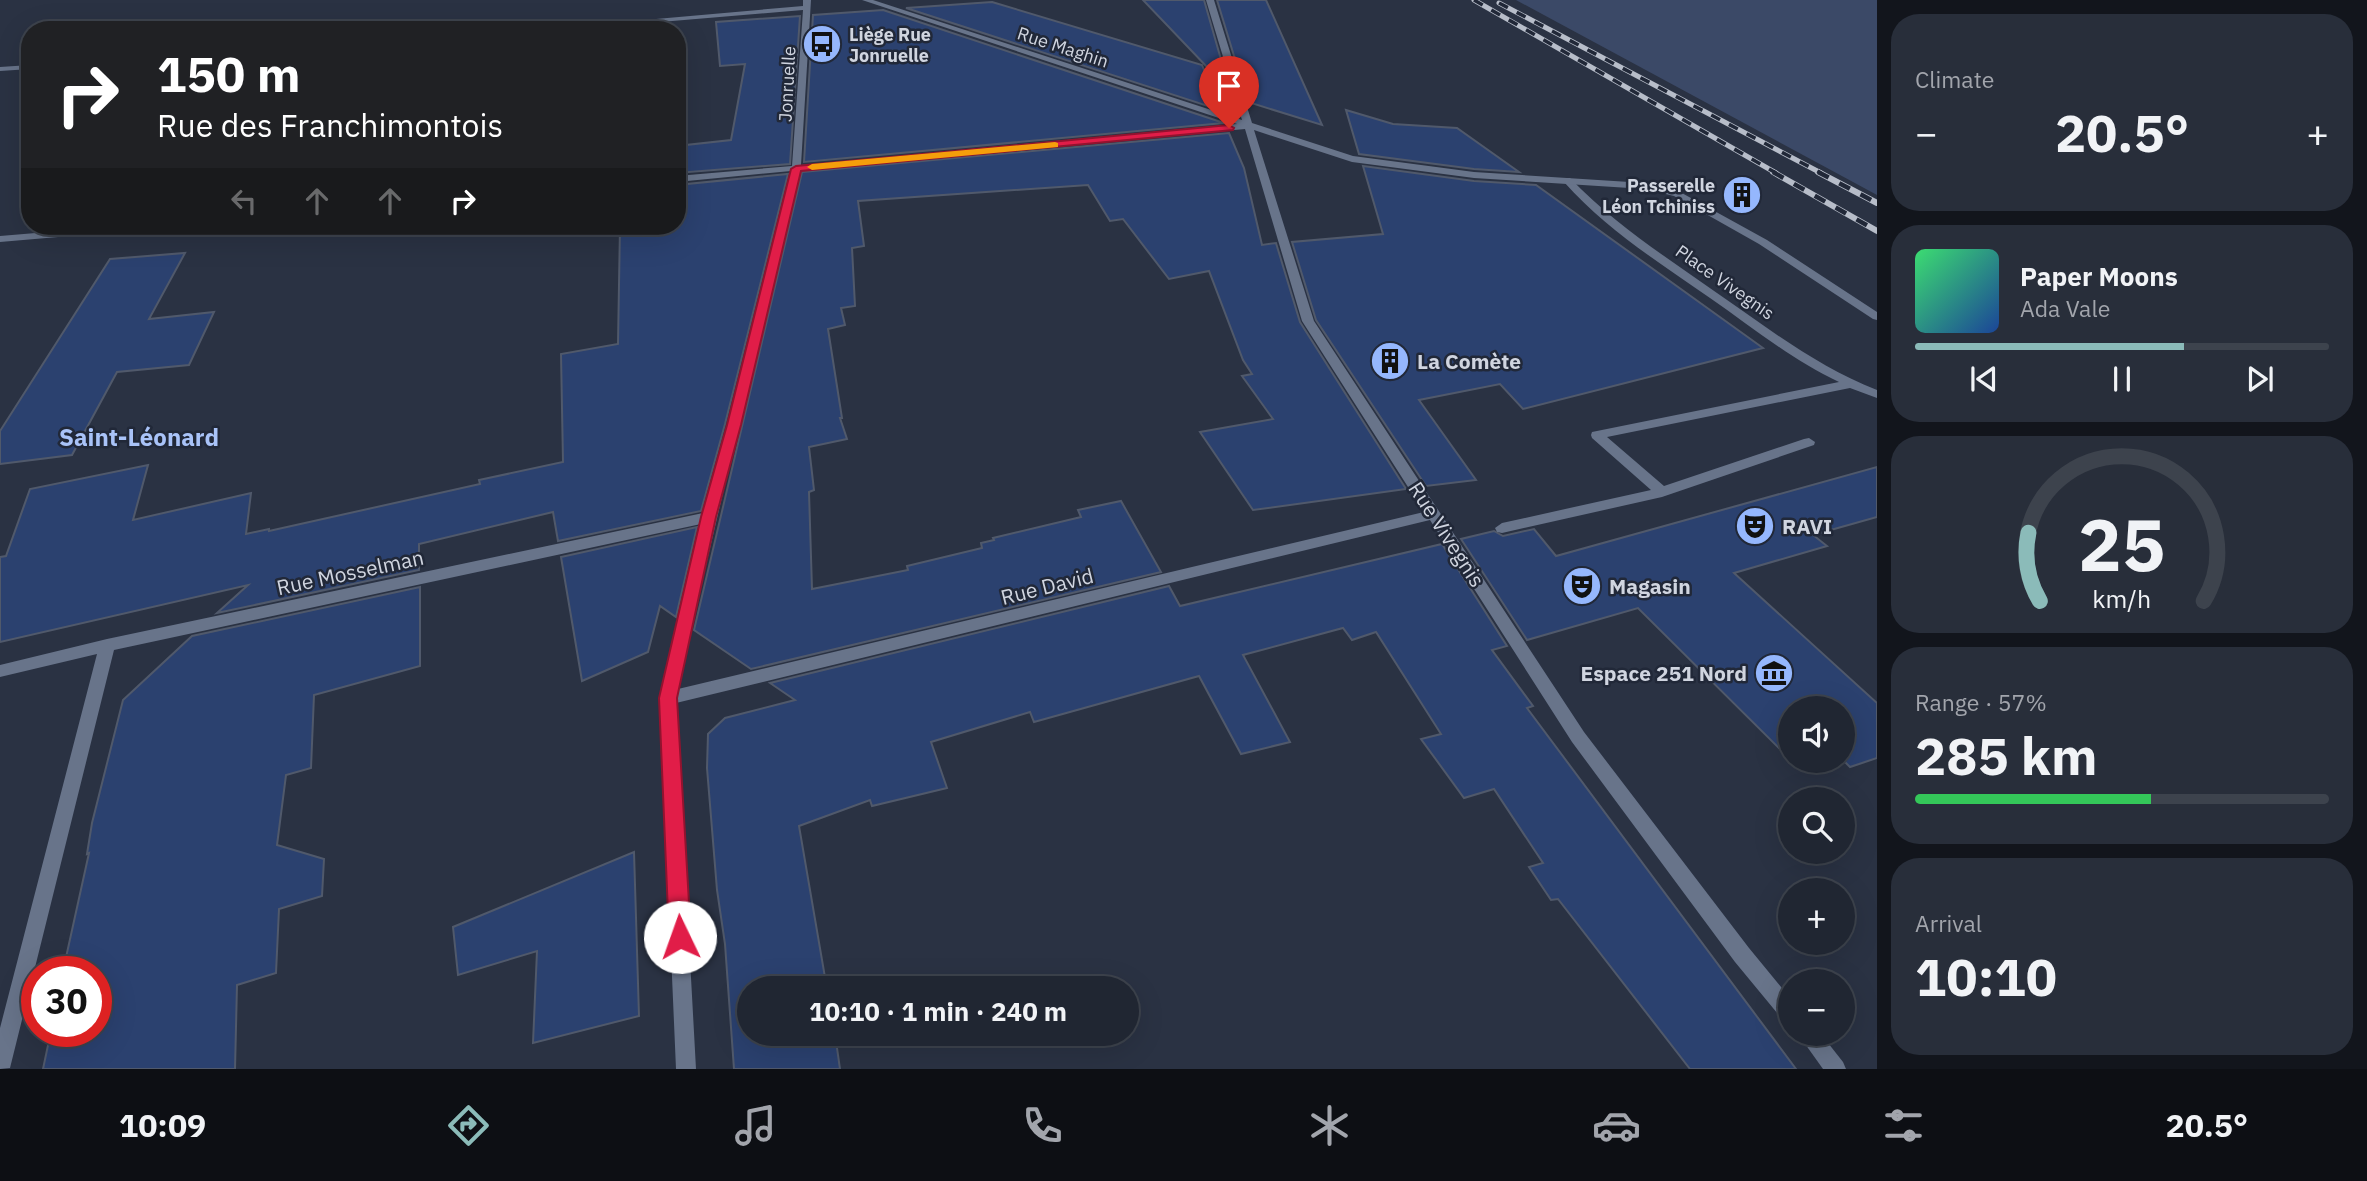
<!DOCTYPE html>
<html lang="en">
<head>
<meta charset="utf-8">
<style>
	:root { --surface:#202632; --page:#282e3a; --text:#f1f3f6; --muted:#a2a5ac; --line:#3d434d; --accent:#8bbbb9 }
	body { margin:0; font-family:"IBM Plex Sans",sans-serif; background:var(--page); color:var(--text); height:100vh; display:flex; flex-direction:column; font-size:26px; white-space:nowrap }
	* { box-sizing:border-box; margin:0 }
	p { font-size:23px; color:var(--muted) }
	.icon { flex:none; width:38px; height:38px; fill:none; stroke:currentColor; stroke-width:2; stroke-linecap:round; stroke-linejoin:round }
	.map { position:relative; flex:1; overflow:hidden }
	.drawer { display:flex; flex-direction:column; gap:14px; padding:14px; background:#12151c; width:490px }
	.drawer>* { flex:none }
	.hud { position:absolute; left:21px; top:21px; width:665px; height:214px; border-radius:28px; box-shadow:0 7px 28px #0002,0 0 0 2px var(--line); background:#202124; color:#fff; overflow:hidden }
	.tools { position:absolute; left:1778px; top:696px; display:grid; gap:14px }
	.tools a { display:grid; place-items:center; width:77px; height:77px; border-radius:50%; background:var(--surface); box-shadow:0 7px 28px #0002,0 0 0 2px var(--line); font-size:35px }
	.speed { position:absolute; left:21px; top:956px; display:flex; gap:14px; font-size:35px; font-weight:700; text-align:center }
	.speed>* { display:grid; place-content:center; width:91px; height:91px; border-radius:50%; background:var(--surface); box-shadow:0 7px 28px #0002,0 0 0 2px var(--line); line-height:1 }
	.speed .limit { border:10px solid #d22; background:#fff; color:#111 }
	.pin { position:absolute; display:grid; place-items:center; width:60px; height:60px; color:#fff; margin:-72px -30px; border-radius:50% 50% 50% 0; rotate:-45deg; box-shadow:0 0 7px #0007 }
	.pin .icon { rotate:45deg }
	.me { position:absolute; width:77px; margin:-38px; rotate:357deg; stroke-linejoin:round; filter:drop-shadow(0 0 5px #0008) }
	.turn { display:flex; align-items:center; gap:24px; height:147px; padding:0 21px; font-size:32px }
	.turn .icon { width:91px; height:91px; stroke-width:2.5 }
	.turn b { display:block; font-size:49px; line-height:60px }
	.lanes { display:flex; align-items:center; height:66px; padding:0 21px; background:#0003; justify-content:center; gap:35px; direction:ltr }
	.lanes .off { opacity:.35 }
	.big { font-size:52px; font-weight:700; line-height:1.1 }
	.drawer .tile { flex:1; display:flex; flex-direction:column; justify-content:center; gap:10px; min-width:0; padding:0 24px; border-radius:28px; background:var(--page) }
	.drawer .dial { align-items:center; gap:0 }
	.dial svg { height:182px; overflow:visible; fill:none; stroke:var(--line); stroke-width:7; stroke-linecap:round; text-anchor:middle }
	.dial text { fill:var(--text); stroke:none }
	.song { display:flex; align-items:center; gap:21px }
	.cover { width:84px; height:84px; border-radius:10px; background:linear-gradient(135deg,hsl(140 70% 55%),hsl(220 70% 35%)) }
	.played { height:7px; border-radius:4px; background:linear-gradient(90deg,var(--accent) 65%,var(--line) 65%) }
	.keys { display:flex; justify-content:space-around; direction:ltr }
	.heat { display:flex; justify-content:space-between; align-items:center; font-size:38px; direction:ltr }
	.charge { height:10px; border-radius:5px; background:linear-gradient(90deg,#34c759 57%,var(--line) 0) }
	.trip { position:absolute; left:737px; top:976px; width:402px; height:70px; border-radius:35px; background:var(--surface); box-shadow:0 7px 28px #0002,0 0 0 2px var(--line); font-weight:700; line-height:70px; text-align:center }
	.dock { display:flex; height:112px; justify-content:space-around; align-items:center; background:#0d0f14; color:var(--muted) }
	.dock .icon { width:49px; height:49px }
	.dock .current { color:var(--accent) }
	.dock b { font-size:32px; color:var(--text) }
	main { display:flex; flex:1; min-height:0 }
	.map>svg:first-child { display:block }
	.green { fill:#3b4967 }
	.building { fill:#2b416f; stroke:#50596b; stroke-width:2 }
	.lines { fill:none; stroke-linecap:round; stroke-linejoin:round }
	.service { fill:#68748a; fill-rule:evenodd }
	.minor { fill:#68748a; fill-rule:evenodd }
	.rail-far1-casing { stroke:#b7bdc9; stroke-width:5 }
	.rail-casing { stroke:#b7bdc9; stroke-width:6 }
	.rail-far1 { stroke:#212838; stroke-width:3.5; stroke-dasharray:10; stroke-linecap:butt }
	.rail { stroke:#212838; stroke-width:4.5; stroke-dasharray:12; stroke-linecap:butt }
	.route { fill:#e11d48; stroke:#92132f; stroke-width:2 }
	.slow { fill:#f59e0b }
	.labels { text-anchor:middle; dominant-baseline:central; stroke-width:5; stroke-linejoin:round; paint-order:stroke }
	.far-poi-label { font-size:18px; font-weight:bold; fill:#d0d5e0; stroke:#212838; text-anchor:start }
	.far-street-label { font-size:18px; fill:#d0d5e0; stroke:#212838 }
	.poi-label { font-size:21px; font-weight:bold; fill:#d0d5e0; stroke:#212838; text-anchor:start }
	.street-label { font-size:21px; fill:#d0d5e0; stroke:#212838 }
	.quarter-label { font-size:24px; font-weight:bold; fill:#a9c3f8; stroke:#212838 }
</style>
</head>
<body>
<main>
<div class="map">
<svg width="1877" height="1069" viewBox="0 0 1877 1069">
	<rect width="100%" height="100%" fill="#2a3243"/>
	<path class="green" d="M1516,0H1877V195L1853,182Z"/>
	<g class="building">
		<path d="M1143,0H1204L1230,91Z"/>
		<path d="M1217,0H1266L1322,125L1248,102Z"/>
		<path d="M992,2L1202,65L1220,110L906,8Z"/>
		<path d="M883,10L1224,123L804,162L813,15Z"/>
		<path d="M800,16L790,164L677,173V146L731,140L745,64L720,66L716,22Z"/>
		<path d="M1346,110L1393,124L1457,128L1519,172L1474,169L1359,154Z"/>
		<path d="M1229,133L1244,168L1262,245L1276,243L1300,322L1406,489L1253,510L1200,432L1273,419L1242,376L1252,374L1243,360L1209,271L1169,279L1123,219L1110,221L1088,185L858,201L864,246L852,248L855,306L841,308L845,325L828,329L842,418H840L847,439L809,447L814,490L809,492L812,589L908,570L907,566L982,548L981,543L994,540L993,538L1081,517L1078,510L1121,501L1161,572L751,669L694,630L802,172Z"/>
		<path d="M1363,166L1474,181L1536,185L1763,348L1523,409L1500,384L1419,400L1476,480L1426,486L1316,320L1292,242L1383,234Z"/>
		<path d="M788,174L725,424L701,511L558,541L553,512L419,544V570L217,613L248,585L0,642V557L6,556L30,489L148,465L133,520L251,493L246,534L269,529V531L480,484L479,480L563,462L561,354L618,344L620,226H677V185Z"/>
		<path d="M185,253L149,319L214,312L189,365L117,372L72,455L0,464V431L110,259Z"/>
		<path d="M1877,467V517L1813,535L1827,546L1734,573L1877,703V758L1850,767L1843,760V709H1790L1789,758L1638,608L1527,640L1461,539L1494,531L1503,536L1534,529L1556,556Z"/>
		<path d="M697,527L676,617L660,606L648,652L582,681L561,557Z"/>
		<path d="M1442,544L1507,646L1492,650L1533,706L1527,708L1796,1069H1690L1558,899L1551,900L1529,867L1543,863L1494,789L1464,798L1421,739L1441,734L1376,632L1352,640L1343,628L1243,655L1290,742L1241,754L1199,676L1034,722L1030,712L931,742L947,788L872,806L870,800L799,826L827,989H749V1034H835L840,1069H734L725,944L717,890L707,768L708,734L725,718L795,700L770,683L1169,586L1180,606Z"/>
		<path d="M420,587V666L314,695L311,768L286,775L277,845L324,859L322,896L279,909L276,973L237,985L235,1069H43L51,1031H96V971H63L89,853L87,854L92,823L123,700L192,636Z"/>
		<path d="M634,852L639,1016L533,1043L537,951L458,975L453,927Z"/>
	</g>
	<g class="lines">
		<path class="service" d="M1564,178H1570C1614,224 1666,257 1717,293C1769,329 1818,367 1877,390V398L1850,388L1607,437L1664,486L1804,439L1809,438L1815,442L1814,445L1662,497L1502,533L1497,532L1495,528L1502,523L1651,490L1592,438L1591,435L1592,432L1839,382C1792,360 1752,327 1710,298C1658,262 1606,229 1564,182Z"/>
		<g class="minor">
			<path d="M803,0H811L801,165L1237,124L862,0H873L1242,120L1206,0H1214L1252,123L1353,156L1474,172L1645,183L1680,192L1767,240L1877,312V320L1873,319L1759,244L1674,196L1645,189L1474,178L1352,162L1254,130L1314,321L1584,732L1749,948L1790,998V1023L1783,1020L1735,962L1572,742L1430,520L676,703L696,1069H676L660,698L701,524L114,650L10,1068L0,1069V1028L97,654L0,677V665L107,639L703,513L728,425L791,171L677,182V176L792,166L803,10L566,30H531L803,6ZM1245,129L1302,321L1424,512L678,689C716,515 760,343 800,170Z"/>
			<path d="M30,65V69L0,71V67Z"/>
			<path d="M119,226H156L151,229L0,242V236Z"/>
			<path d="M1798,1034H1821L1843,1062L1846,1069H1823Z"/>
		</g>
		<g class="rail-far1-casing">
			<g id="rail-far1">
				<path d="M1474,0L1776,173"/>
				<path d="M1499,3L1821,173"/>
			</g>
		</g>
		<g class="rail-casing">
			<g id="rail">
				<path d="M1773,172L1877,231"/>
				<path d="M1818,172L1877,203"/>
			</g>
		</g>
		<use href="#rail-far1" class="rail-far1"/>
		<use href="#rail" class="rail"/>
	</g>
	<path class="route" d="M1229,125L1234,128L1233,130L801,171L741,425L716,517L677,698L691,937L687,944L680,947L672,944L669,937L659,698L701,517L727,425L791,169L796,166Z"/>
	<path class="slow" d="M1055,142L1058,143V147L812,170L807,167L812,164Z"/>
	<defs>
		<g id="bus-disc" transform="scale(2.0125)"><circle r="9.5" fill="#95b7fd" stroke="#212838"/><path d="M-5-6H5V4H4V6H2V4H-2V6H-4V4H-5ZM-3.5-4V0h7V-4ZM-3.5 1.2v1.5H-2V1.2ZM2 1.2v1.5H3.5V1.2Z" fill="#111"/></g>
		<g id="building-disc" transform="scale(2.0125)"><circle r="9.5" fill="#95b7fd" stroke="#212838"/><path d="M-4-6H4V6H1V3H-1V6H-4ZM-2.5-4.3h1.7v1.8h-1.7ZM.8-4.3h1.7v1.8H.8ZM-2.5-1h1.7V.8h-1.7ZM.8-1h1.7V.8H.8Z" fill="#111"/></g>
		<g id="theatre-disc" transform="scale(2.0125)"><circle r="9.5" fill="#95b7fd" stroke="#212838"/><path d="M-5-5.5Q0-4 5-5.5V0Q5 5 0 6Q-5 5-5 0ZM-3.3-2.5H-1v1.5H-3.3ZM1-2.5H3.3v1.5H1ZM-2.8 1Q0 5.5 2.8 1Z" fill="#111"/></g>
		<g id="museum-disc" transform="scale(2.0125)"><circle r="9.5" fill="#95b7fd" stroke="#212838"/><path d="M0-6L6-3V-2H-6V-3ZM-5-1h2V3h-2ZM-1-1h2V3h-2ZM3-1h2V3H3ZM-6 4H6V6H-6Z" fill="#111"/></g>
	</defs>
	<g fill-rule="evenodd">
		<use href="#bus-disc" x="822" y="44"/>
		<use href="#building-disc" x="1742" y="195"/>
		<use href="#building-disc" x="1390" y="361"/>
		<use href="#theatre-disc" x="1755" y="526"/>
		<use href="#theatre-disc" x="1582" y="586"/>
		<use href="#museum-disc" x="1774" y="673"/>
	</g>
	<g class="labels">
		<g class="far-poi-label">
			<text x="849" y="34">Liège Rue<tspan x="849" dy="21">Jonruelle</tspan></text>
			<text x="1715" y="185" text-anchor="end">Passerelle<tspan x="1715" dy="21">Léon Tchiniss</tspan></text>
		</g>
		<g class="far-street-label">
			<text transform="translate(1063 47) rotate(18)">Rue Maghin</text>
			<text transform="translate(787 84) rotate(-87)">Jonruelle</text>
			<text transform="translate(1725 282) rotate(35)">Place Vivegnis</text>
		</g>
		<g class="poi-label">
			<text x="1417" y="361">La Comète</text>
			<text x="1782" y="526">RAVI</text>
			<text x="1609" y="586">Magasin</text>
			<text x="1747" y="673" text-anchor="end">Espace 251 Nord</text>
		</g>
		<g class="street-label">
			<text transform="translate(1447 534) rotate(57)">Rue Vivegnis</text>
			<text transform="translate(350 572) rotate(-12)">Rue Mosselman</text>
			<text transform="translate(1047 586) rotate(-14)">Rue David</text>
		</g>
		<g class="quarter-label">
			<text x="139" y="437">Saint-Léonard</text>
		</g>
	</g>
</svg>
<div class="tools">
<a><svg class="icon" aria-label="sound" viewBox="0 0 24 24"><path d="M4 9h4l5-4v14l-5-4H4zM17 9q2 3 0 6"/></svg></a>
<a><svg class="icon" aria-label="search" viewBox="0 0 24 24"><circle cx="10" cy="10" r="6"/><path d="M15 15l6 6"/></svg></a>
<a>+</a>
<a>−</a>
</div>
<div class="speed"><div class="limit">30</div></div>
<div class="pin" style="left:1229px;top:128px;background:#d93025"><svg class="icon" aria-label="arrive" viewBox="0 0 24 24"><path d="M6 21V4h12l-3 4 3 4H6"/></svg></div>
<svg class="me" style="left:680px;top:937px" viewBox="-20 -20 40 40"><circle r="19" fill="#fff"/><path d="M0-13L10 11 0 6-10 11z" fill="#e11d48"/></svg>
<div class="trip">10:10 · 1 min · 240 m</div>
<div class="hud">
<div class="turn"><svg class="icon" aria-label="right" viewBox="0 0 24 24"><path d="M7 20v-9h11M14 6l5 5-5 5"/></svg><div><b>150 m</b>Rue des Franchimontois</div></div>
<div class="lanes"><svg class="icon off" aria-label="left" viewBox="0 0 24 24"><path d="M17 20v-9H6M10 6l-5 5 5 5"/></svg><svg class="icon off" aria-label="ahead" viewBox="0 0 24 24"><path d="M12 20V5M6 11l6-6 6 6"/></svg><svg class="icon off" aria-label="ahead" viewBox="0 0 24 24"><path d="M12 20V5M6 11l6-6 6 6"/></svg><svg class="icon" aria-label="right" viewBox="0 0 24 24"><path d="M7 20v-9h11M14 6l5 5-5 5"/></svg></div>
</div>
</div>
<section class="drawer">
<div class="tile"><p>Climate</p>
<div class="heat"><a>−</a><b class="big">20.5°</b><a>+</a></div>
</div>
<div class="tile">
<div class="song"><i class="cover"></i><div><b>Paper Moons</b><p>Ada Vale</p></div></div>
<div class="played"></div>
<div class="keys"><svg class="icon" aria-label="previous" viewBox="0 0 24 24"><path d="M18 5L8 12l10 7zM5 5v14"/></svg><svg class="icon" aria-label="pause" viewBox="0 0 24 24"><path d="M8 5v14M16 5v14"/></svg><svg class="icon" aria-label="next" viewBox="0 0 24 24"><path d="M6 5l10 7-10 7zM19 5v14"/></svg></div>
</div>
<div class="tile dial"><svg viewBox="0 0 100 80">
<path d="M14 69A42 42 0 1 1 86 69"/>
<path d="M14 69A42 42 0 0 1 9 39" stroke="#8bbbb9"/>
<text x="50" y="56" font-size="32" font-weight="700">25</text>
<text x="50" y="72" font-size="11">km/h</text>
</svg></div>
<div class="tile"><p>Range · 57%</p><b class="big">285 km</b><div class="charge"></div></div>
<div class="tile"><p>Arrival</p><b class="big">10:10</b></div>
</section>
</main>
<nav class="dock">
<b>10:09</b>
<svg class="icon current" aria-label="directions" viewBox="0 0 24 24"><path d="M12 3l9 9-9 9-9-9zM9 14v-3h6M13 9l2 2-2 2"/></svg>
<svg class="icon" aria-label="music" viewBox="0 0 24 24"><path d="M9 18V5l10-2v13"/><circle cx="6" cy="18" r="3"/><circle cx="16" cy="16" r="3"/></svg>
<svg class="icon" aria-label="phone" viewBox="0 0 24 24"><path d="M5 4h4l2 5-3 2q2 4 5 5l2-3 5 2v4C11 20 4 13 5 4z"/></svg>
<svg class="icon" aria-label="climate" viewBox="0 0 24 24"><path d="M12 3v18M4 7l16 10M4 17L20 7"/></svg>
<svg class="icon" aria-label="car" viewBox="0 0 24 24"><path d="M5 17H2v-5l4-1 3-4h7l3 4 3 1v5h-3M9 17h6M6 11h13"/><circle cx="7" cy="17" r="2"/><circle cx="17" cy="17" r="2"/></svg>
<svg class="icon" aria-label="filters" viewBox="0 0 24 24"><path d="M4 7h16M4 17h16"/><circle cx="9" cy="7" r="2"/><circle cx="15" cy="17" r="2"/></svg>
<b>20.5°</b>
</nav>
</body>
</html>
